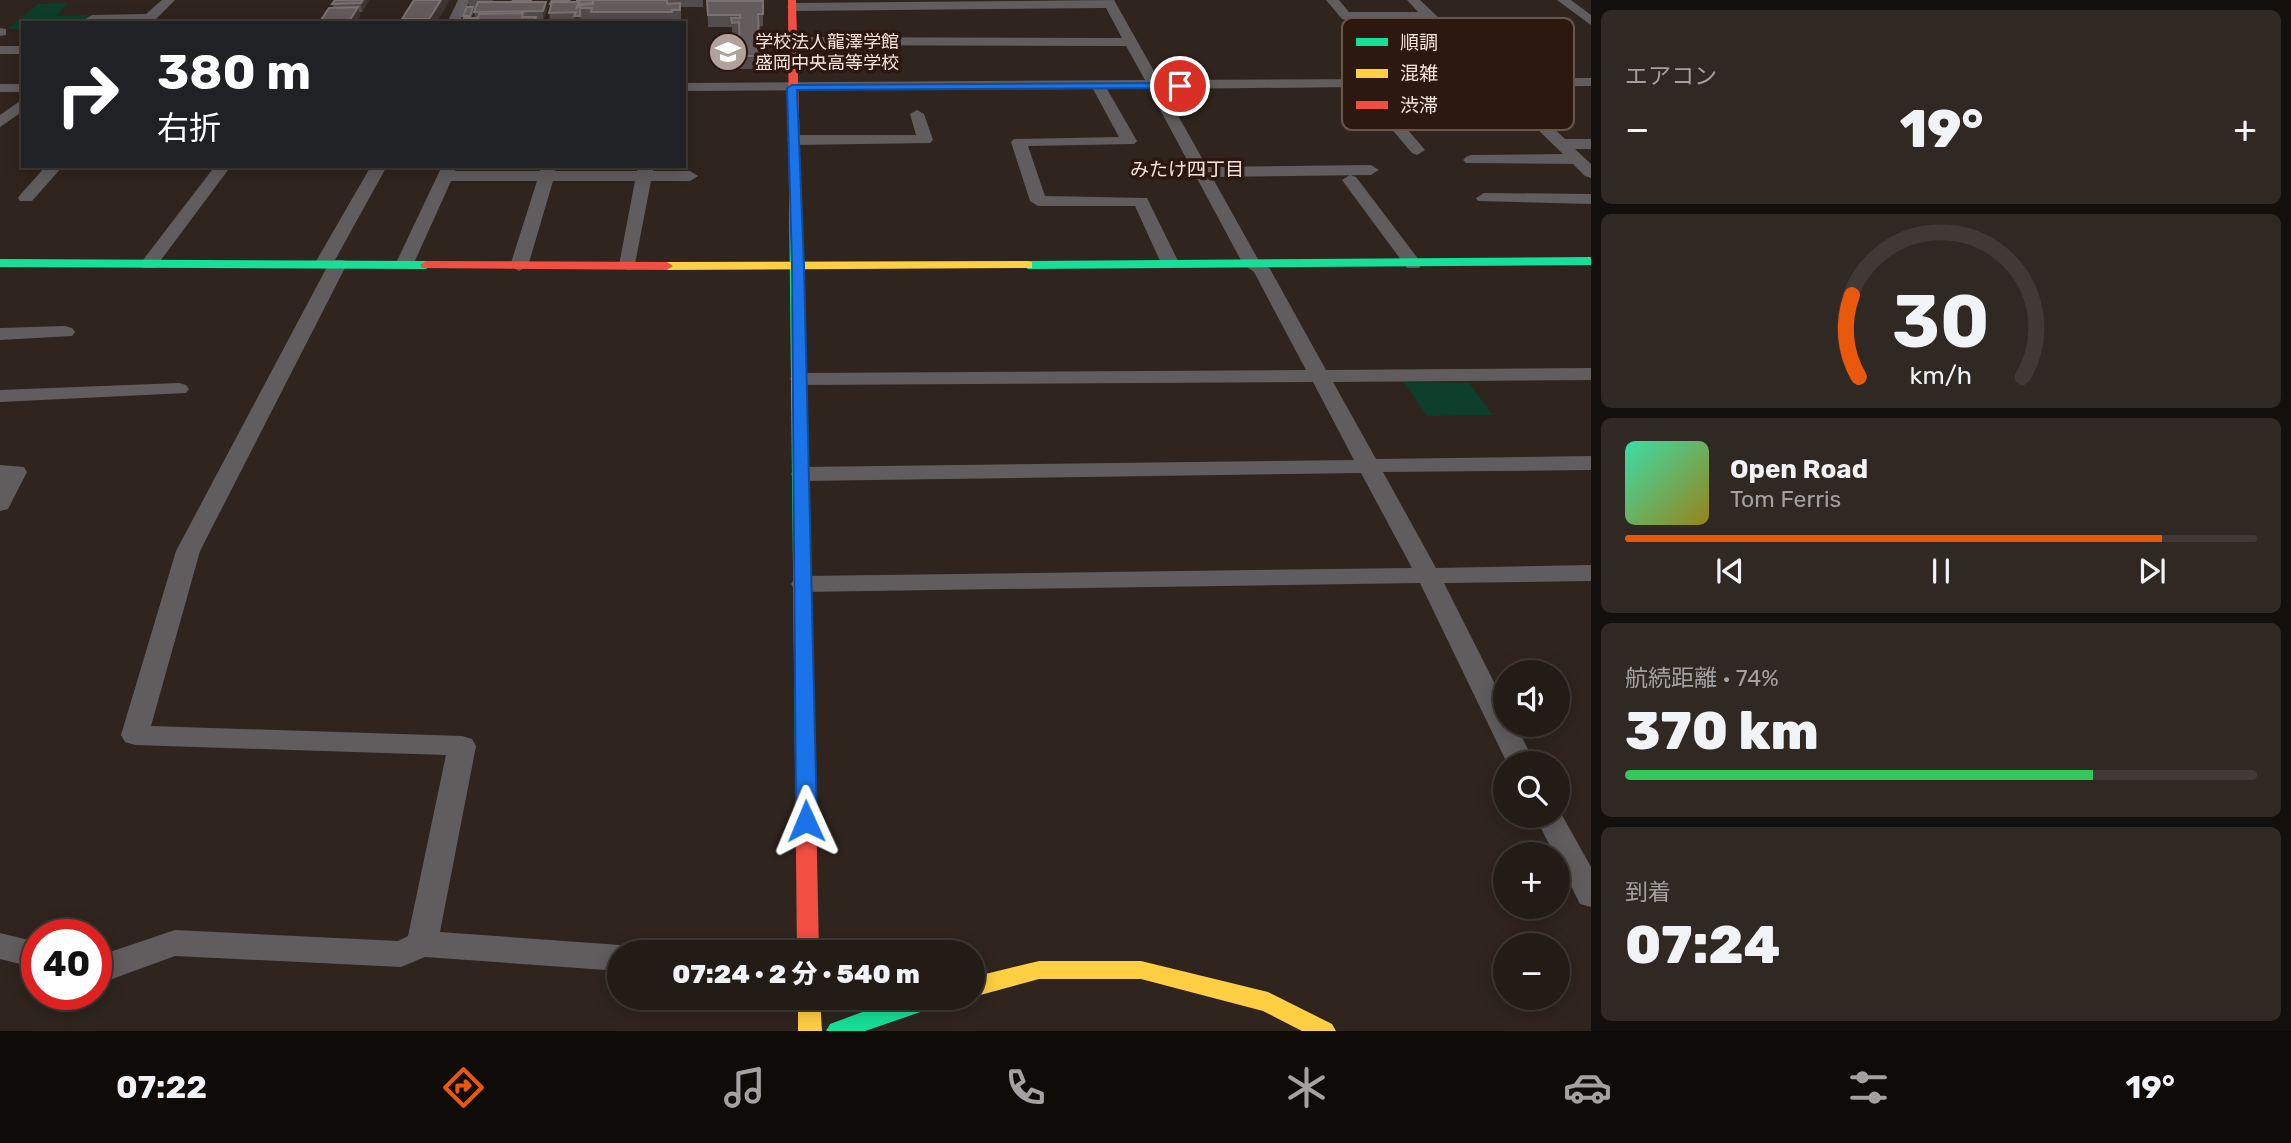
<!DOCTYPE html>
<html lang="ja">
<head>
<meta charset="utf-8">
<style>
	:root { --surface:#231b16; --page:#2f2823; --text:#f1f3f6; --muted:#a3a1a1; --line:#403935; --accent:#ea580c }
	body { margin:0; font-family:Rubik,"Noto Sans JP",sans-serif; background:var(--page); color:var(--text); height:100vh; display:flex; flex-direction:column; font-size:26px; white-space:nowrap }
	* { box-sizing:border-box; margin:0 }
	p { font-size:23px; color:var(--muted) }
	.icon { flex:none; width:38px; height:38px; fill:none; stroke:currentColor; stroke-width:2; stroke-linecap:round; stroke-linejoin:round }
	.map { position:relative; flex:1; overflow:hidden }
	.side { display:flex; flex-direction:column; gap:10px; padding:10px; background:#130f0c; width:700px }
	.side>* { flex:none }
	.hud { position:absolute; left:21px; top:21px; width:665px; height:147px; border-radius:0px; box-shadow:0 4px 18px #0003,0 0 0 2px var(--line); background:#202124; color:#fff; overflow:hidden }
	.buttons { position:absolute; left:1493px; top:660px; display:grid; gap:14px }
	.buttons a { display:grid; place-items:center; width:77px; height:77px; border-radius:50%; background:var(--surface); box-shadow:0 4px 18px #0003,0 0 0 2px var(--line); font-size:35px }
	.speed { position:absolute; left:21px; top:919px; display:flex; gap:14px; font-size:35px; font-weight:700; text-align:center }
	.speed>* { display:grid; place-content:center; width:91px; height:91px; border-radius:50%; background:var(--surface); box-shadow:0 4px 18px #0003,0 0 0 2px var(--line); line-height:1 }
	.speed .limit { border:10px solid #d22; background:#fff; color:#111 }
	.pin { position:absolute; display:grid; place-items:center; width:60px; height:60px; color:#fff; margin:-30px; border:4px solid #fff; border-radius:50%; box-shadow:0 2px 7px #0007 }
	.me { position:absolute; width:77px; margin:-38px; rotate:359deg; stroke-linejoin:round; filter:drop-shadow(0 0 5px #0008) }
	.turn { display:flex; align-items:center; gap:24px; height:147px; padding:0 21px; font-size:32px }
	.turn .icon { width:91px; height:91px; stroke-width:2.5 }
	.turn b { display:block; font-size:49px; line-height:60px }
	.big { font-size:52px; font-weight:800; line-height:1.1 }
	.side .card { flex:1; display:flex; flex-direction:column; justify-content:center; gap:10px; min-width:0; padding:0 24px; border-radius:10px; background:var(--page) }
	.side .dial { align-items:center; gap:0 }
	.dial svg { height:182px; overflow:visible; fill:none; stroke:var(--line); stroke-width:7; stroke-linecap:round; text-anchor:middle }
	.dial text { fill:var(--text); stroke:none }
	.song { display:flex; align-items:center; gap:21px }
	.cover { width:84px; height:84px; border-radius:10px; background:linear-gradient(135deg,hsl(160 70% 55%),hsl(50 70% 35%)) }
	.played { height:7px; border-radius:4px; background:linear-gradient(90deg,var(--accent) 85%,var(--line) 85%) }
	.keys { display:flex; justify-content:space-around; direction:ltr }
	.heat { display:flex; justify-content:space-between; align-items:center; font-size:38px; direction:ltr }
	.charge { height:10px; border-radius:5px; background:linear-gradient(90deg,#34c759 74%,var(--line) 0) }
	.trip { position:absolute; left:607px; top:940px; width:378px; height:70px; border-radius:35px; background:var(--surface); box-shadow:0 4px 18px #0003,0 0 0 2px var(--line); font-weight:800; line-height:70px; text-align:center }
	.dock { display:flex; height:112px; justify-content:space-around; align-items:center; background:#0e0b09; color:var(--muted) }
	.dock .icon { width:49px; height:49px }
	.dock .current { color:var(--accent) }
	.dock b { font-size:32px; color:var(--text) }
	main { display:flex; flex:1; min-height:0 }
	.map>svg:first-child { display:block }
	.green { fill:#0d3e2b }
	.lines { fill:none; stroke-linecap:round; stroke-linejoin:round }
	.street { fill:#615d5f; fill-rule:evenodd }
	.fast { fill:#16e098; fill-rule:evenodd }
	.slow { fill:#ffcf43; fill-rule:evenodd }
	.jam { fill:#f24e42; fill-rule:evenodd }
	.wall { fill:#524c4c; fill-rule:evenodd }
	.shaded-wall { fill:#3d3533 }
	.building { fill:#645c5c; stroke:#7a7270; stroke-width:2 }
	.route { fill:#1a73e8; stroke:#114b97; stroke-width:2 }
	.labels { text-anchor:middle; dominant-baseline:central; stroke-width:7; stroke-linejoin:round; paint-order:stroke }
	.far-poi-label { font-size:18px; fill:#f4e5de; stroke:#2c180e; text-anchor:start }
	.far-neighbourhood-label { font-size:19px; fill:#f4e5de; stroke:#2c180e }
	.key { fill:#2c180e; stroke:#68564c; stroke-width:2 }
	.key-label { font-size:19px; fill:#f4e5de }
</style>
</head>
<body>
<main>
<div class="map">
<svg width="1591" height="1031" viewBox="0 0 1591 1031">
	<rect width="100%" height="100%" fill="#2f241e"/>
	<g class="green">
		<path d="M68,3L56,16L91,15L83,23H23V29H8L38,4Z"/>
		<path d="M1404,382L1469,383L1493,415L1427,416Z"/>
	</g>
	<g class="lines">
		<g class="street">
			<path d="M162,0H175L152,23H92L86,19L92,15L146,14Z"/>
			<path d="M458,0H470L459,23H447Z"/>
			<path d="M1114,0L1159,80L1386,79L1357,45L1364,41L1369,42L1401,79L1486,78L1426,20H1346L1342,19L1326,0H1339L1349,12H1418L1407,0H1420L1502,78H1591V86L1510,87L1565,139H1591V149H1575L1591,164V178L1585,176L1573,164L1466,163L1463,160L1466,157L1471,155L1563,154L1494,87H1371L1425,150L1417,155L1412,153L1356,87L1163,89L1207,167L1371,165L1379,170L1371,175L1212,177L1259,261L1270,269L1326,370L1591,368V380L1333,382L1376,459L1591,456V470L1383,472L1436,568L1591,565V581L1444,583L1505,704V724H1515L1535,763H1507L1420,583L803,592L794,589L791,584L794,579L803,576L1412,568L1361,473L802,481L794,479L791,474L794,469L802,467L1354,460L1313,382L800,385L793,383L790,379L793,375L800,373L1306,370L1254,272L1243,264L1149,89H1107L1137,141L1134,144L1028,146L1045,196L1147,198L1179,263L1170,268L1161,263L1135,206H1038L1030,201L1011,142L1014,139L1119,137L1093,89L684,91V83L1145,80L1126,46L793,45L786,41L793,37L1122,38L1106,8L793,11L787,7L793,3Z"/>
			<path d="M1557,0H1571L1591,15V25Z"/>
			<path d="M0,28L6,29V35L0,36Z"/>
			<rect x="0" y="46" width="23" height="8"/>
			<rect x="0" y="84" width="23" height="8"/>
			<path d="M23,99V111L0,127V115Z"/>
			<path d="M917,110L924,114L933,140L930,143L795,145L787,140L795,135H916L910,114Z"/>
			<path d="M46,166H63L32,201H20L18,198L20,195Z"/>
			<path d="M215,166H231L155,268H143L140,264L143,260Z"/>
			<path d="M371,166H387L335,260H344L347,264L200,551L151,726L462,736L472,739L476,746L440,932L620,945L631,949L633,952H620V971L425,957L401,967L175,956L104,982L96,980V953L104,954L175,930L398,941L408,936L446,755L135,745L125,742L121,735L176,551L327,267H318L315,263Z"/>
			<path d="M442,166H458L455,171H540L541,166H557L555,171H637L638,166H654L653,171H690L698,176L690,181H651L634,269L628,270L619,265L635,181H553L528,266L519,271L510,266L537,181H451L414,263L405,268L399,267L396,263Z"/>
			<path d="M1350,175L1356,177L1419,260L1422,264L1419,268H1407L1342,180Z"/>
			<path d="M1484,193L1591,194V204L1478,201L1476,198Z"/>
			<path d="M65,326L72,328L75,332L72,336L0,340V328Z"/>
			<path d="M179,383L186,385L189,389L186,393L0,402V390Z"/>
			<path d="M0,465L24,467L27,472L8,509L0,511Z"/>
			<path d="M1558,808L1591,867V907L1580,904L1558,860V854H1554L1535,816H1558Z"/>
			<path d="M0,933L37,942V968L0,959Z"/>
		</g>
		<g class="fast">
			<path d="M795,189L801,192L815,758L812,763L805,765L798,763L795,758L789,192Z"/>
			<path d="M1591,257V265L1028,269L1022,265L1028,261Z"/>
			<path d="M0,259L426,261L432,265L426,269L0,267Z"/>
			<path d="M900,998H944L941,1005L865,1031H826L830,1024Z"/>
		</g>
		<g class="slow">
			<path d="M1028,261L1032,262V268L667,270L661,266L667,262Z"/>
			<path d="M1039,961H1141L1268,992L1332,1024L1336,1031H1302L1263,1011L1141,979H1039L973,997V977Z"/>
			<path d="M798,998H820L822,1031H798Z"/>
		</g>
		<g class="jam">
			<path d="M788,0H796L801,192L795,195L789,192Z"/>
			<path d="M426,261L667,262L673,266L667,270L422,268L420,265Z"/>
			<path d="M805,751L812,753L815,758L819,952H797L795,758L798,753Z"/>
		</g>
	</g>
	<g class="wall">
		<path d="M369,0L362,12H359L360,16L333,8L332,4Z"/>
		<path d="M414,0L436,23H403L402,19Z"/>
		<path d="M468,0H493L492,2H532L547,10L543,20L464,18L463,16L469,7ZM473,9H475L474,12L475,18H471L474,12Z"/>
		<path d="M552,0H571V2H576V0H703V7H681V22L673,23H592L591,20L581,21L580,17V23H575V21H550L549,13Z"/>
		<path d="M707,1H763V26L759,27V42L764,55L763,69H740L739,35H732V27H708Z"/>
	</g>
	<g class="shaded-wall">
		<path d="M363,0H369L362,12L361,3Z"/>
		<path d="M441,0H450L436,23H430L429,19Z"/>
		<path d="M546,2L547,10L543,20V11Z"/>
		<path d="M579,2L580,23H575L574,16Z"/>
		<path d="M358,7L360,16L355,23H348Z"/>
	</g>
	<g class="building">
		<path d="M335,0H363L361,3L332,4Z"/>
		<path d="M414,0H441L429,19H402Z"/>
		<path d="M513,0H531L530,2H512Z"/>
		<path d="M552,0H569L568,2H552V4H550Z"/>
		<path d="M576,0H593V3L579,4L580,0Z"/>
		<path d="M593,0H667V4L680,3V10H672V12H591L592,8H580V5L593,4Z"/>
		<path d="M707,1H763V14H758L759,42H763L762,56H740L739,22L732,23L731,18H740V15H708Z"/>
		<path d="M478,2H546L543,11L474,12Z"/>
		<path d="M552,2H579L576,9L580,4V16H574L576,12L549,13Z"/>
		<path d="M358,7L348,23H319L329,8Z"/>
		<path d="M467,7H473L470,16H463Z"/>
		<path d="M523,13L522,17H536L534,23H461L464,18H478L479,14Z"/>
	</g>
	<path class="route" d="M1180,83L1185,86L1184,88L797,90L804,266L817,821L814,826L806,828L799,826L796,821L792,266L787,88L792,85Z"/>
	<defs>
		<g id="school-disc" transform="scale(2.0125)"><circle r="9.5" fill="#afa19b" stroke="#2c180e"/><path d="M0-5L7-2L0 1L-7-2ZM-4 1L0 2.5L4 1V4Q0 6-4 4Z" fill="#fff"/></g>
	</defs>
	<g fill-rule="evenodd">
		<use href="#school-disc" x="728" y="52"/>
	</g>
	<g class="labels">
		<g class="far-poi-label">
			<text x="755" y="42">学校法人龍澤学館<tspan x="755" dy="21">盛岡中央高等学校</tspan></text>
		</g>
		<g class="far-neighbourhood-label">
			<text x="1187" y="169">みたけ四丁目</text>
		</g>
	</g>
	<rect x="1342" y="18" width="232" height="112" rx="10" class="key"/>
	<rect x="1356" y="38" width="32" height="8" fill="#16e098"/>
	<rect x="1356" y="69" width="32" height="9" fill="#ffcf43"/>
	<rect x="1356" y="101" width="32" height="8" fill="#f24e42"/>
	<g class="key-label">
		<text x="1400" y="49">順調</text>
		<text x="1400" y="80">混雑</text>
		<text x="1400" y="112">渋滞</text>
	</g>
</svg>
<div class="buttons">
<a><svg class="icon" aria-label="sound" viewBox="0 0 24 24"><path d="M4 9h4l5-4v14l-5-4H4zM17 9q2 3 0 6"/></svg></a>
<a><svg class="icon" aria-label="search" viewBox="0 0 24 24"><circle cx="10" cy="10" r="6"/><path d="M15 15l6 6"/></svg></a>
<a>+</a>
<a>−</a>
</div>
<div class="speed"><div class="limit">40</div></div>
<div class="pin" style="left:1180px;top:86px;background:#d93025"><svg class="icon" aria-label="arrive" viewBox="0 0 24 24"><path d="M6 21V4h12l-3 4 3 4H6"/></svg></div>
<svg class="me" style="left:806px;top:821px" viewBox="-20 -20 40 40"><path d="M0-17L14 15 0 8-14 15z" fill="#1a73e8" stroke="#fff" stroke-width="4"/></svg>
<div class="trip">07:24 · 2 分 · 540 m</div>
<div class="hud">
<div class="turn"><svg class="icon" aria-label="right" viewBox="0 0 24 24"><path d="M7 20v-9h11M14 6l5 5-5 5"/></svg><div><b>380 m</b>右折</div></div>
</div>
</div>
<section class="side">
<div class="card"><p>エアコン</p>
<div class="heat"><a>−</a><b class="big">19°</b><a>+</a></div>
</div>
<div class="card dial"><svg viewBox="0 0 100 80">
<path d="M14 69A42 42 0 1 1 86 69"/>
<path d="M14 69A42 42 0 0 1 11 33" stroke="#ea580c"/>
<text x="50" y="56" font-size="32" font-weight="700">30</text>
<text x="50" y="72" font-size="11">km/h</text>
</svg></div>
<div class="card">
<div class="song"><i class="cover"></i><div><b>Open Road</b><p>Tom Ferris</p></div></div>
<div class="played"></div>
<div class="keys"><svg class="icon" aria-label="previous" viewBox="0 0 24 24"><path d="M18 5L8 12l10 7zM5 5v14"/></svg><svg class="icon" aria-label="pause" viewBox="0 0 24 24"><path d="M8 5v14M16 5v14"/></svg><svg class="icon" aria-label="next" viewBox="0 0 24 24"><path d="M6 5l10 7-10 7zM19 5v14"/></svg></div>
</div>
<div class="card"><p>航続距離 · 74%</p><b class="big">370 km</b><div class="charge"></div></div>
<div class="card"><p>到着</p><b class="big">07:24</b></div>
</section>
</main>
<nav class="dock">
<b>07:22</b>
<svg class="icon current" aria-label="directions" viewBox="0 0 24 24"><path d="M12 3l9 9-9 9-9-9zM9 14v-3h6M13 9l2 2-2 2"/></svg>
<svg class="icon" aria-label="music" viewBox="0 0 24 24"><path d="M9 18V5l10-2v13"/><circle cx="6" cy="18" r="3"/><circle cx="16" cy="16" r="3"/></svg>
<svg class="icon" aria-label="phone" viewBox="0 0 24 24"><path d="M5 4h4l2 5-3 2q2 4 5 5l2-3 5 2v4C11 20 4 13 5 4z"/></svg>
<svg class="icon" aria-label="climate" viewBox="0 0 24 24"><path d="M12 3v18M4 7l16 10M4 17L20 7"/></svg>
<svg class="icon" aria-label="car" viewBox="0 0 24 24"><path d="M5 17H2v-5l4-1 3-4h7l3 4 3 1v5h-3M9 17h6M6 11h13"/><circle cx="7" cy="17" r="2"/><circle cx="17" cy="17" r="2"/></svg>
<svg class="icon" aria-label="filters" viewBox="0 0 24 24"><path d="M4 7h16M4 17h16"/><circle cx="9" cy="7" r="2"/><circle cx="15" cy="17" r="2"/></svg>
<b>19°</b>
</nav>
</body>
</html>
